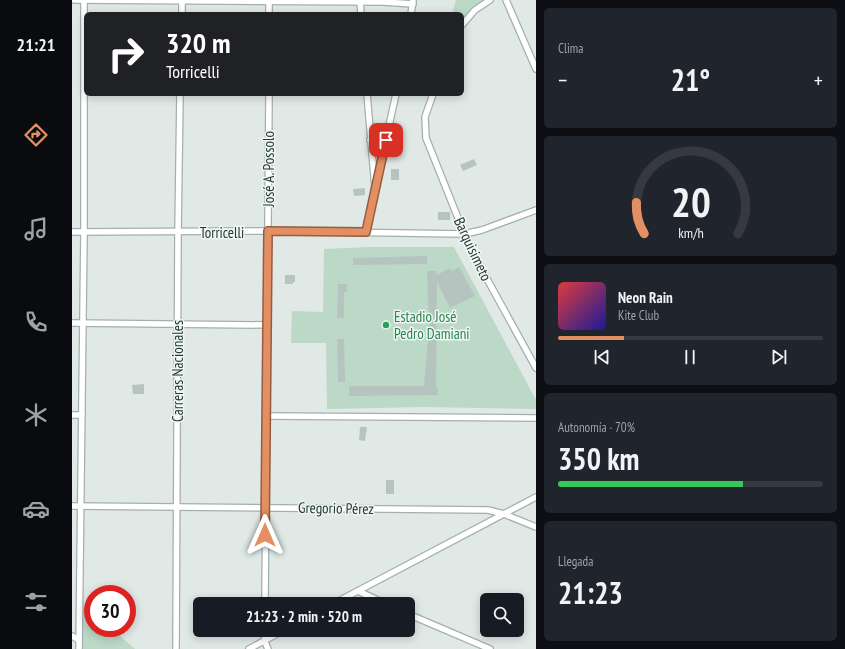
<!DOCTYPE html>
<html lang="es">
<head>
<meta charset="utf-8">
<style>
	:root { --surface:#171b24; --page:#20242c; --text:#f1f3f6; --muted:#9ea1a6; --line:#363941; --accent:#e48f63 }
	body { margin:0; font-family:"PT Sans Narrow",sans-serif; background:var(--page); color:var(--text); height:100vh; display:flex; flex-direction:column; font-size:15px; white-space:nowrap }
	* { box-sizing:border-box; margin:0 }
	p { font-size:13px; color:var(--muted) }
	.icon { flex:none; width:22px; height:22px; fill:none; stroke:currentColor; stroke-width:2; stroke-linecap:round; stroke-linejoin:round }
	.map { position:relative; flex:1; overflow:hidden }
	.details { display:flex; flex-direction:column; gap:8px; padding:8px; background:#0d0f14; width:309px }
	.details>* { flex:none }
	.guide { position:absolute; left:12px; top:12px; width:380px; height:84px; border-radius:6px; box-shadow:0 2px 10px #0003; background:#202124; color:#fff; overflow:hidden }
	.fabs { position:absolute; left:408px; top:593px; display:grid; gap:8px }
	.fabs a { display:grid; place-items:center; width:44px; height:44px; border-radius:6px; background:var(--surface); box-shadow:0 2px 10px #0003; font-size:20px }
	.speed { position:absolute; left:12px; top:585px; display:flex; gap:8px; font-size:20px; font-weight:700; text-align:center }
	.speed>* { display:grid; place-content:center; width:52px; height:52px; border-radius:50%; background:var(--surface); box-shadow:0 2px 10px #0003; line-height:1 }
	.speed .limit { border:6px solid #d22; background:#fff; color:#111 }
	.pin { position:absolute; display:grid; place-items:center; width:34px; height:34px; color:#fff; margin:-17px; border-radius:8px; box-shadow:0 2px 6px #0006 }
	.me { position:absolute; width:44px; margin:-22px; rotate:0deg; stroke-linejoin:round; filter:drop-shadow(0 0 3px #0008) }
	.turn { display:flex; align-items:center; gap:14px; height:84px; padding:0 16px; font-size:18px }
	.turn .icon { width:52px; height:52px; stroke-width:2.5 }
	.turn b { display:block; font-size:28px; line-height:34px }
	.big { font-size:30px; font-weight:600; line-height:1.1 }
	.details .widget { flex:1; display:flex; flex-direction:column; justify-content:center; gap:6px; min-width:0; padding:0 14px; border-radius:6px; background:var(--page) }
	.details .dial { align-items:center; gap:0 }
	.dial svg { height:104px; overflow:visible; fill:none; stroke:var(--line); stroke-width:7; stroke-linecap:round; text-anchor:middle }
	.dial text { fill:var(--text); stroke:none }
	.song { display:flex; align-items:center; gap:12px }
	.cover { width:48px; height:48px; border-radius:6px; background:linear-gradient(135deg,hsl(0 70% 55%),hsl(240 70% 35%)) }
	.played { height:4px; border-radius:2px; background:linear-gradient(90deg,var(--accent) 25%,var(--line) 25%) }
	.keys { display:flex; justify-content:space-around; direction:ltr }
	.heat { display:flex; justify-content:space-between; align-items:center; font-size:22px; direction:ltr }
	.charge { height:6px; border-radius:3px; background:linear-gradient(90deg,#34c759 70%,var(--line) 0) }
	.trip { position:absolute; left:121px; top:597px; width:222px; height:40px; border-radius:6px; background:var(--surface); box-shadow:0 2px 10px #0003; font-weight:600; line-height:40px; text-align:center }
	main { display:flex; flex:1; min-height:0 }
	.tab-bar { display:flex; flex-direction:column; width:72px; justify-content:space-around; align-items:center; background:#090b0e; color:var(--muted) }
	.tab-bar .icon { width:28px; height:28px }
	.tab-bar .selected { color:var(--accent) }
	.tab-bar b { font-size:18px; color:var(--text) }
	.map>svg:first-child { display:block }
	.green { fill:#bbd9c6 }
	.building { fill:#b6c4bf }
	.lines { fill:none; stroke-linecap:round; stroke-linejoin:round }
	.street-casing { stroke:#a3b0ad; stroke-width:8 }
	.street { stroke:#fff; stroke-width:5.5 }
	.route-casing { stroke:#945d40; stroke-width:10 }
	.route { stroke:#e48f63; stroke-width:7 }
	.leisure-dot { fill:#2e9e5b; stroke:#f0f6f4; stroke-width:1.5 }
	.labels { text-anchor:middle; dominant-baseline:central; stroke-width:3; stroke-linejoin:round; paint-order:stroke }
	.street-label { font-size:15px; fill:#223834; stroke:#f0f6f4 }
	.leisure-label { font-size:15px; fill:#27864d; stroke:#f0f6f4; text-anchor:start }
</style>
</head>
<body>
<main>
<nav class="tab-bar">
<b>21:21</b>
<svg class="icon selected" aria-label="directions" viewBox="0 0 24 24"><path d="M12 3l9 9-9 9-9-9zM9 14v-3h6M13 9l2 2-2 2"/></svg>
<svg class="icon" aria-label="music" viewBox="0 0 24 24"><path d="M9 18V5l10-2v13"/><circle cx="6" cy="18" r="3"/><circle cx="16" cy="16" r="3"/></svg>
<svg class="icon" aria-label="phone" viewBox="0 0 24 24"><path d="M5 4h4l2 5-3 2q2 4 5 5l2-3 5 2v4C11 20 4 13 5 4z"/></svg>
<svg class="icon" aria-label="climate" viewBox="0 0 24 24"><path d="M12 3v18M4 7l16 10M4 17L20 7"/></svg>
<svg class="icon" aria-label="car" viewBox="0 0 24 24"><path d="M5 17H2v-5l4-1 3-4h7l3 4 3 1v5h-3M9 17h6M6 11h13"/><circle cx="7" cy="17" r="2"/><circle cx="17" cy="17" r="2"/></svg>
<svg class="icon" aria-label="filters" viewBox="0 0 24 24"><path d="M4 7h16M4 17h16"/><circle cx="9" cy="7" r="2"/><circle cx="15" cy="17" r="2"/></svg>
</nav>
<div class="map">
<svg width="464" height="649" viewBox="0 0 464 649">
	<rect width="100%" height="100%" fill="#e0e9e6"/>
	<g class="green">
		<path d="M384,0H411L390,18V14H380Z"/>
		<path d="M297,247H382L464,400V409L350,407L255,409L254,343H219L220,311L251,312L252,249Z"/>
		<path d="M11,608H15L21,613V628H39L63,649H11Z"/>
	</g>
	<g class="building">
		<path d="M402,159L405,165L391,171L388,165Z"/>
		<rect x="319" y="169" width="8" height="11"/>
		<path d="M293,188V195L282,196L281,189Z"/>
		<rect x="366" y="212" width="12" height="8"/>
		<path d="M355,256V264L281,265V258Z"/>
		<path d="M387,267L403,296L378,308L365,282L364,387H366V395L277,396V386H352L357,325L355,271H365V275L378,268L380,271Z"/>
		<path d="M213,275H223V282H221V284H213Z"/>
		<path d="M266,284H275V292H272V318H265Z"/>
		<path d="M265,339H272L273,382H266Z"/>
		<path d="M72,384V394H61L60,385Z"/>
		<path d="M288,427H295L293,441L287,440Z"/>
		<rect x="314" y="480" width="8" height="14"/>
	</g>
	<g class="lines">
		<g class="street-casing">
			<g id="street">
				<path d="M2,0L311,2L341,4"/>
				<path d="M288,0L289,14"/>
				<path d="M434,0L464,69"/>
				<path d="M110,14V0"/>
				<path d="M197,14V0"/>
				<path d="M339,14L341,0"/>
				<path d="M390,25L403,10L418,0"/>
				<path d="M361,94L353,117L354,138L398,248L464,368"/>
				<path d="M298,140L305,143L314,140"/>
				<path d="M304,184L324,94"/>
				<path d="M0,232L196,231L392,234L410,230L464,210"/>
				<path d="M294,232L303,188L295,94"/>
				<path d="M0,323L195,325"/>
				<path d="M0,415H10"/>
				<path d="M194,416L464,418"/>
				<path d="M0,506L416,510L432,514L464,527"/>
				<path d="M286,591L314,604"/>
				<path d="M193,604L197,94"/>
				<path d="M261,604L464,497"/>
				<path d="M336,614L418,649"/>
				<path d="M193,630V642L196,649"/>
				<path d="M0,636L7,640"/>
				<path d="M7,649L12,232V0"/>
				<path d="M104,649L106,232L108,94"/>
				<path d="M177,649L212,630"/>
			</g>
		</g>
		<use href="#street" class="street"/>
	</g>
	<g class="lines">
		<g class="route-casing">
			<path id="route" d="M193,535L196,231L294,232L314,140"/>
		</g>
		<use href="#route" class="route"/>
	</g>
	<circle class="leisure-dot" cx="314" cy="325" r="4"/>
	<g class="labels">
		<g class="street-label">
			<text transform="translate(196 169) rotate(-90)">José A. Possolo</text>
			<text x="150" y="232">Torricelli</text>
			<text transform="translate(401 249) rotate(65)">Barquisimeto</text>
			<text transform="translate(105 371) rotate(-90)">Carreras Nacionales</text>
			<text transform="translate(264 508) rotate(1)">Gregorio Pérez</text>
		</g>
		<g class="leisure-label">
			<text x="322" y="316">Estadio José<tspan x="322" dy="17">Pedro Damiani</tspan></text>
		</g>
	</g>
</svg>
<div class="fabs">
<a><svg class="icon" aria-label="search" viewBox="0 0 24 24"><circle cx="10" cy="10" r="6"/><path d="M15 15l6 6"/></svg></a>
</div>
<div class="speed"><div class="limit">30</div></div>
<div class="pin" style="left:314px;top:140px;background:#d93025"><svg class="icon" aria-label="arrive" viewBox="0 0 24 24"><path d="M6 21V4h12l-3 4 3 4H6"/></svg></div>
<svg class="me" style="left:193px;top:535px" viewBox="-20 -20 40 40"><path d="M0-17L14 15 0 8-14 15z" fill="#e48f63" stroke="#fff" stroke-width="4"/></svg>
<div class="trip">21:23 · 2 min · 520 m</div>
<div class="guide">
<div class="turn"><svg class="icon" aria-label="right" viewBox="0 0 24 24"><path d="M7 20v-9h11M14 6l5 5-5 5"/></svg><div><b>320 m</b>Torricelli</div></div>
</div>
</div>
<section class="details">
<div class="widget"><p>Clima</p>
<div class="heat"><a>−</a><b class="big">21°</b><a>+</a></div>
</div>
<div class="widget dial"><svg viewBox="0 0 100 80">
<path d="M14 69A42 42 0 1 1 86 69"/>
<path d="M14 69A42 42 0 0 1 8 45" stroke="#e48f63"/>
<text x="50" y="56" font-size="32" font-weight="700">20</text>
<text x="50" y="72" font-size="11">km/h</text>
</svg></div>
<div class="widget">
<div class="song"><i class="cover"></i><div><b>Neon Rain</b><p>Kite Club</p></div></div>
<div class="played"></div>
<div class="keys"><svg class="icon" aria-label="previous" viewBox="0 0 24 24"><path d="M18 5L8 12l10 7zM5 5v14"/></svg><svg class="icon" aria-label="pause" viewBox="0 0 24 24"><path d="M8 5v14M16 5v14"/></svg><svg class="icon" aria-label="next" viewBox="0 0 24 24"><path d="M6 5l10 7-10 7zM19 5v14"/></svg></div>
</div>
<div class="widget"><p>Autonomía · 70%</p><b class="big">350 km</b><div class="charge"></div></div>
<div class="widget"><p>Llegada</p><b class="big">21:23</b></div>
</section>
</main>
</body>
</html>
